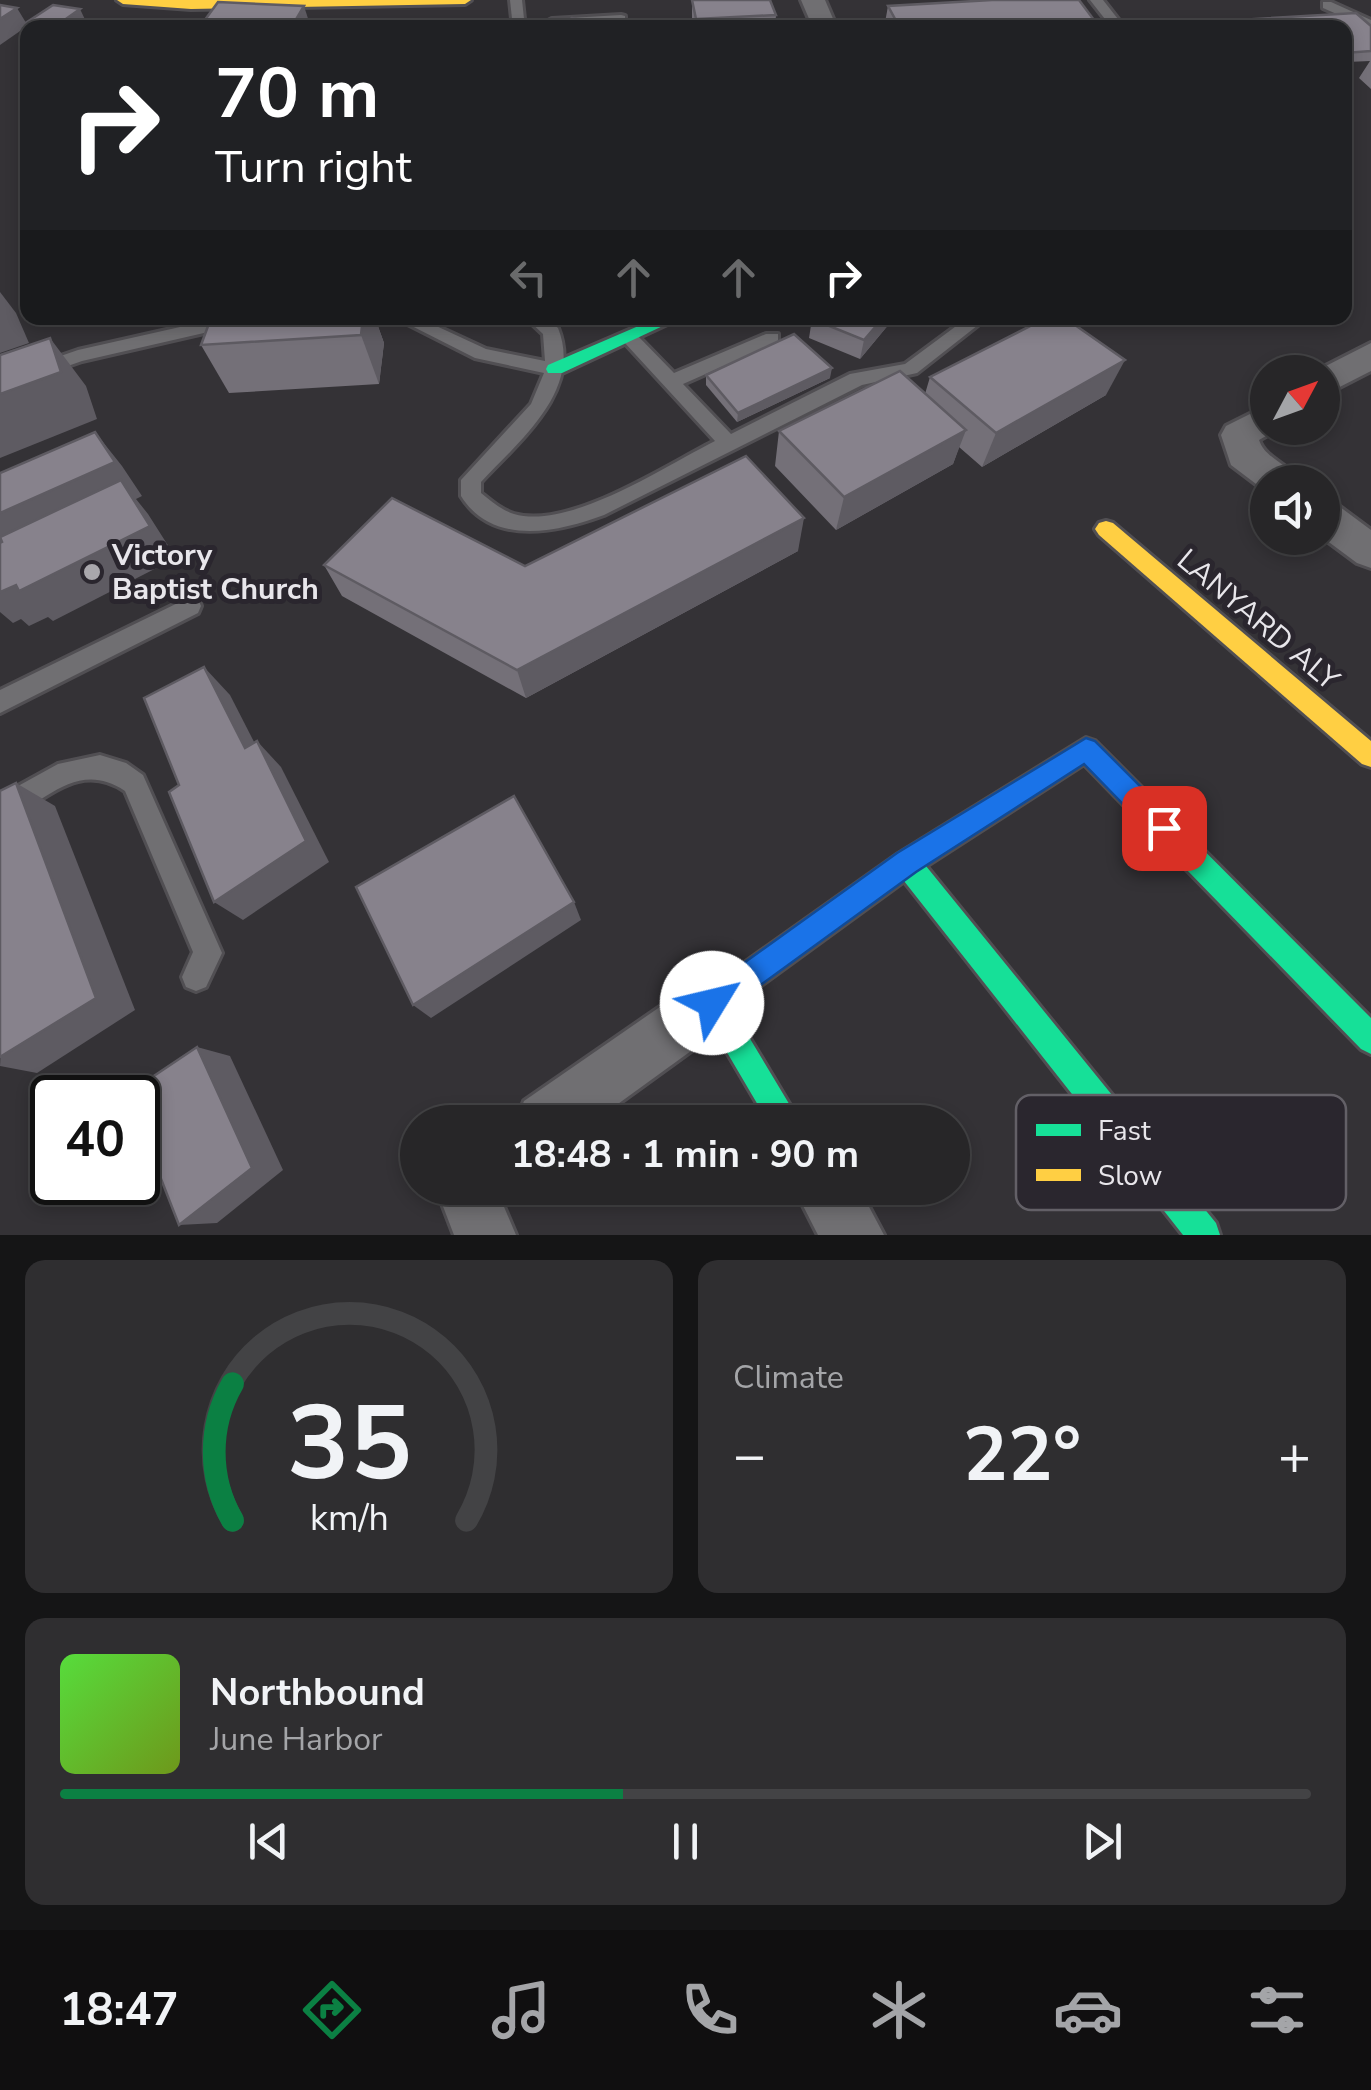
<!DOCTYPE html>
<html lang="en">
<head>
<meta charset="utf-8">
<style>
	:root { --surface:#272628; --page:#2f2e30; --text:#f1f3f6; --muted:#a4a5a8; --line:#434345; --accent:#0b8043 }
	body { margin:0; font-family:"Nunito Sans",sans-serif; background:var(--page); color:var(--text); height:100vh; display:flex; flex-direction:column; font-size:38px; white-space:nowrap }
	* { box-sizing:border-box; margin:0 }
	p { font-size:32px; color:var(--muted) }
	.icon { flex:none; width:55px; height:55px; fill:none; stroke:currentColor; stroke-width:2; stroke-linecap:round; stroke-linejoin:round }
	.map { position:relative; height:1235px; overflow:hidden }
	.panel { display:flex; flex-direction:column; gap:25px; padding:25px; background:#151516; flex:1 }
	.panel>* { flex:none }
	.top-card { position:absolute; left:20px; top:20px; width:1332px; height:305px; border-radius:20px; box-shadow:0 5px 15px #0003,0 0 0 2px var(--line); background:#202124; color:#fff; overflow:hidden }
	.needle { width:65px; rotate:49deg }
	.tools { position:absolute; left:1250px; top:355px; display:grid; gap:20px }
	.tools a { display:grid; place-items:center; width:90px; height:90px; border-radius:50%; background:var(--surface); box-shadow:0 5px 15px #0003,0 0 0 2px var(--line); font-size:50px }
	.speed { position:absolute; left:30px; top:1075px; display:flex; gap:20px; font-size:50px; font-weight:700; text-align:center }
	.speed>* { display:grid; place-content:center; width:130px; height:130px; border-radius:50%; background:var(--surface); box-shadow:0 5px 15px #0003,0 0 0 2px var(--line); line-height:1 }
	.speed .limit { border:5px solid #111; border-radius:15px; background:#fff; color:#111 }
	.pin { position:absolute; display:grid; place-items:center; width:85px; height:85px; color:#fff; margin:-42px; border-radius:20px; box-shadow:0 5px 15px #0006 }
	.me { position:absolute; width:110px; margin:-55px; rotate:54deg; stroke-linejoin:round; filter:drop-shadow(0 0 8px #0008) }
	.turn { display:flex; align-items:center; gap:35px; height:210px; padding:0 30px; font-size:45px }
	.turn .icon { width:130px; height:130px; stroke-width:2.5 }
	.turn b { display:block; font-size:70px; line-height:85px }
	.lanes { display:flex; align-items:center; height:95px; padding:0 30px; background:#0003; justify-content:center; gap:50px; direction:ltr }
	.lanes .off { opacity:.35 }
	.big { font-size:75px; font-weight:700; line-height:1.1 }
	.panel .widget { flex:1; display:flex; flex-direction:column; justify-content:center; gap:15px; min-width:0; padding:0 35px; border-radius:20px; background:var(--page) }
	.panel .dial { align-items:center; gap:0 }
	.dial svg { height:260px; overflow:visible; fill:none; stroke:var(--line); stroke-width:7; stroke-linecap:round; text-anchor:middle }
	.dial text { fill:var(--text); stroke:none }
	.song { display:flex; align-items:center; gap:30px }
	.cover { width:120px; height:120px; border-radius:15px; background:linear-gradient(135deg,hsl(110 70% 55%),hsl(80 70% 35%)) }
	.played { height:10px; border-radius:5px; background:linear-gradient(90deg,var(--accent) 45%,var(--line) 45%) }
	.keys { display:flex; justify-content:space-around; direction:ltr }
	.heat { display:flex; justify-content:space-between; align-items:center; font-size:55px; direction:ltr }
	.panel .tiles { flex:1; display:grid; gap:25px; grid-template-columns:1fr 1fr }
	.widget:last-child { grid-column:span 2 }
	.trip { position:absolute; left:400px; top:1105px; width:570px; height:100px; border-radius:50px; background:var(--surface); box-shadow:0 5px 15px #0003,0 0 0 2px var(--line); font-weight:700; line-height:100px; text-align:center }
	.menu { display:flex; height:160px; justify-content:space-around; align-items:center; background:#100f10; color:var(--muted) }
	.menu .icon { width:70px; height:70px }
	.menu .current { color:var(--accent) }
	.menu b { font-size:45px; color:var(--text) }
	.map>svg:first-child { display:block }
	.lines { fill:none; stroke-linecap:round; stroke-linejoin:round }
	.lane-casing { stroke:#514f53; stroke-width:6 }
	.street-casing { stroke:#514f53; stroke-width:6 }
	.fast-casing { stroke:#514f53; stroke-width:6 }
	.slow-casing { stroke:#514f53; stroke-width:6 }
	.lane { fill:#706f72; fill-rule:evenodd }
	.street { fill:#706f72; fill-rule:evenodd }
	.fast { fill:#16e098; fill-rule:evenodd }
	.slow { fill:#ffcf43; fill-rule:evenodd }
	.wall { fill:#747078 }
	.shaded-wall { fill:#5e5b62 }
	.building { fill:#87828c; stroke:#5e5b62; stroke-width:2.5 }
	.route { fill:#1a73e8; stroke:#114b97; stroke-width:2.5 }
	.poi-dot { fill:#a9a7ac; stroke:#2a262e; stroke-width:4 }
	.labels { text-anchor:middle; dominant-baseline:central; stroke-width:10; stroke-linejoin:round; paint-order:stroke }
	.poi-label { font-size:30px; font-weight:bold; fill:#e8e6eb; stroke:#2a262e; text-anchor:start }
	.street-label { font-size:30px; fill:#e8e6eb; stroke:#2a262e }
	.key { fill:#2a262e; stroke:#636067; stroke-width:2.5 }
	.key-label { font-size:28px; fill:#e8e6eb }
</style>
</head>
<body>
<div class="map">
<svg width="1371" height="1235" viewBox="0 0 1371 1235">
	<rect width="100%" height="100%" fill="#343236"/>
	<g class="lines">
		<g class="lane-casing">
			<g id="lane">
				<path d="M510,0H522L525,28H513Z"/>
				<path d="M1090,0H1103L1125,28H1112Z"/>
				<path d="M1323,2H1331L1371,20V29L1323,8Z"/>
				<path d="M621,15L625,16V22L535,28L552,19Z"/>
				<path d="M220,318H252L243,324L82,361L0,390V377L78,350Z"/>
				<path d="M396,318H419L486,349L545,361L543,334L526,318H546L558,328C583,390 519,441 481,482V493C491,501 501,510 514,514C570,530 665,466 715,441L624,342V334H636L674,373L766,334H778V342L683,384L731,434L850,374L905,364L967,318H987L917,373L862,385L604,515C558,532 493,547 461,496V480L531,404L544,373L475,358Z"/>
				<path d="M190,597L198,599L201,606L198,613L0,713V690Z"/>
				<path d="M100,755L126,763L143,775L222,953L206,987L196,991L186,987L182,977L193,952L125,791C76,758 44,805 0,822V796L58,764Z"/>
			</g>
		</g>
		<g class="street-casing">
			<g id="street">
				<path d="M801,0H825L837,28H813Z"/>
				<path d="M1371,343V371L1322,396V372H1314Z"/>
				<path d="M1268,405V428H1280L1259,440C1265,459 1290,464 1299,482H1268V493L1231,465L1221,435L1226,426Z"/>
				<path d="M1322,500L1336,504L1371,530V568L1357,563L1322,537Z"/>
				<path d="M712,976L731,984L739,1003L731,1022L593,1122H516L524,1101L693,984Z"/>
				<path d="M436,1188H496L516,1235H454Z"/>
				<path d="M794,1188H859L884,1235H818Z"/>
			</g>
		</g>
		<g class="fast-casing">
			<g id="fast">
				<path d="M657,318H680L562,373H548L546,369L548,365Z"/>
				<path d="M1086,738L1095,741L1371,1018V1054L1361,1049L1084,764L926,866L1216,1223L1220,1235H1183L904,881L731,1007L800,1122H768L698,1003L702,993L898,854Z"/>
			</g>
		</g>
		<g class="slow-casing">
			<g id="slow">
				<path d="M117,0H471L465,4L191,9L123,4Z"/>
				<path d="M1106,521L1113,523L1371,741V767L1362,764L1099,535L1095,529L1099,523Z"/>
			</g>
		</g>
		<use href="#lane" class="lane"/>
		<use href="#street" class="street"/>
		<use href="#fast" class="fast"/>
		<use href="#slow" class="slow"/>
	</g>
	<g class="wall">
		<path d="M692,0L776,15L775,28H694L692,18Z"/>
		<path d="M888,6L1100,28H884Z"/>
		<path d="M1238,20L1371,26V89L1359,78L1370,61L1347,62L1345,66V28L1235,27Z"/>
		<path d="M375,318L384,343L379,384L229,393L201,345Z"/>
		<path d="M894,318L860,359L809,338L812,319Z"/>
		<path d="M706,375L830,378L737,422L706,385Z"/>
		<path d="M930,377L1106,395L982,467L959,447L953,464L836,530L775,466L779,431L925,394Z"/>
		<path d="M798,551L526,698L342,596L324,565L525,566Z"/>
	</g>
	<g class="shaded-wall">
		<path d="M304,6L311,28H291Z"/>
		<path d="M17,8L28,26H21L23,29L0,45V19Z"/>
		<path d="M80,9L89,28H53Z"/>
		<path d="M0,292L16,313L29,343L0,353Z"/>
		<path d="M363,318H375L384,343L379,384L361,335Z"/>
		<path d="M883,318H894L860,359L864,340Z"/>
		<path d="M50,338L86,386L97,419L0,458V394Z"/>
		<path d="M1125,360L1106,395L982,467L996,433Z"/>
		<path d="M832,368L830,378L737,422L738,413Z"/>
		<path d="M966,430L953,464L836,530L844,497Z"/>
		<path d="M95,432L122,466L142,496L136,499L148,514L176,558L53,621L48,617L29,626L21,619L13,623L0,612V513Z"/>
		<path d="M804,518L798,551L526,698L517,670Z"/>
		<path d="M204,667L230,695L270,773L245,748Z"/>
		<path d="M257,741L281,767L329,862L243,920L214,902Z"/>
		<path d="M16,783L55,806L135,1010L37,1073L0,1066Z"/>
		<path d="M574,902L581,920L431,1018L413,1005Z"/>
		<path d="M197,1047L230,1056L283,1170L217,1223L179,1225Z"/>
	</g>
	<g class="building">
		<path d="M692,0H770L776,15L696,19Z"/>
		<path d="M992,0H1079L1100,28H900L888,6Z"/>
		<path d="M218,2L304,6L291,28H199Z"/>
		<path d="M0,5L17,8L0,19Z"/>
		<path d="M53,5L80,9L53,28L21,26Z"/>
		<path d="M1356,13L1371,26V51L1345,53V28H1225L1245,26L1238,20Z"/>
		<path d="M572,18L606,28H559Z"/>
		<path d="M211,318H363L361,335L201,345Z"/>
		<path d="M813,318H883L864,340L812,319Z"/>
		<path d="M1046,318H1065L1125,360L996,433L930,377Z"/>
		<path d="M794,334L832,368L738,413L706,375Z"/>
		<path d="M50,338L61,372L0,394V355Z"/>
		<path d="M900,371L966,430L844,497L779,431Z"/>
		<path d="M95,432L115,462L0,513V473Z"/>
		<path d="M746,456L804,518L517,670L324,565L392,498L525,566Z"/>
		<path d="M121,480L150,526L19,591L16,585L0,592V543L2,542L0,537Z"/>
		<path d="M204,667L245,748L257,741L306,841L214,902L169,792L179,785L144,698Z"/>
		<path d="M16,783L96,998L0,1057V791Z"/>
		<path d="M514,796L574,902L413,1005L356,887Z"/>
		<path d="M197,1047L252,1168L179,1225L138,1120V1098H129L127,1094Z"/>
	</g>
	<path class="route" d="M1086,738L1095,741L1173,819L1177,828L1173,837L1164,841L1155,837L1084,764L916,872L722,1013L712,1018L702,1013L697,1003L702,993L897,853Z"/>
	<circle class="poi-dot" cx="92" cy="572" r="10"/>
	<g class="labels">
		<g class="poi-label">
			<text x="112" y="555">Victory<tspan x="112" dy="34">Baptist Church</tspan></text>
		</g>
		<g class="street-label">
			<text transform="translate(1258 620) rotate(40)">LANYARD ALY</text>
		</g>
	</g>
	<rect x="1016" y="1095" width="330" height="115" rx="15" class="key"/>
	<rect x="1036" y="1124" width="45" height="12" fill="#16e098"/>
	<rect x="1036" y="1169" width="45" height="12" fill="#ffcf43"/>
	<g class="key-label">
		<text x="1098" y="1140">Fast</text>
		<text x="1098" y="1185">Slow</text>
	</g>
</svg>
<div class="tools">
<a><svg class="needle" viewBox="-14 -14 28 28"><path d="M0-13l5 13h-10z" fill="#e53935"/><path d="M0 13l5-13h-10z" fill="#a4a5a8"/></svg></a>
<a><svg class="icon" aria-label="sound" viewBox="0 0 24 24"><path d="M4 9h4l5-4v14l-5-4H4zM17 9q2 3 0 6"/></svg></a>
</div>
<div class="speed"><div class="limit">40</div></div>
<div class="pin" style="left:1164px;top:828px;background:#d93025"><svg class="icon" aria-label="arrive" viewBox="0 0 24 24"><path d="M6 21V4h12l-3 4 3 4H6"/></svg></div>
<svg class="me" style="left:712px;top:1003px" viewBox="-20 -20 40 40"><circle r="19" fill="#fff"/><path d="M0-13L10 11 0 6-10 11z" fill="#1a73e8"/></svg>
<div class="trip">18:48 · 1 min · 90 m</div>
<div class="top-card">
<div class="turn"><svg class="icon" aria-label="right" viewBox="0 0 24 24"><path d="M7 20v-9h11M14 6l5 5-5 5"/></svg><div><b>70 m</b>Turn right</div></div>
<div class="lanes"><svg class="icon off" aria-label="left" viewBox="0 0 24 24"><path d="M17 20v-9H6M10 6l-5 5 5 5"/></svg><svg class="icon off" aria-label="ahead" viewBox="0 0 24 24"><path d="M12 20V5M6 11l6-6 6 6"/></svg><svg class="icon off" aria-label="ahead" viewBox="0 0 24 24"><path d="M12 20V5M6 11l6-6 6 6"/></svg><svg class="icon" aria-label="right" viewBox="0 0 24 24"><path d="M7 20v-9h11M14 6l5 5-5 5"/></svg></div>
</div>
</div>
<section class="panel">
<div class="tiles">
<div class="widget dial"><svg viewBox="0 0 100 80">
<path d="M14 69A42 42 0 1 1 86 69"/>
<path d="M14 69A42 42 0 0 1 14 27" stroke="#0b8043"/>
<text x="50" y="56" font-size="32" font-weight="700">35</text>
<text x="50" y="72" font-size="11">km/h</text>
</svg></div>
<div class="widget"><p>Climate</p>
<div class="heat"><a>−</a><b class="big">22°</b><a>+</a></div>
</div>
<div class="widget">
<div class="song"><i class="cover"></i><div><b>Northbound</b><p>June Harbor</p></div></div>
<div class="played"></div>
<div class="keys"><svg class="icon" aria-label="previous" viewBox="0 0 24 24"><path d="M18 5L8 12l10 7zM5 5v14"/></svg><svg class="icon" aria-label="pause" viewBox="0 0 24 24"><path d="M8 5v14M16 5v14"/></svg><svg class="icon" aria-label="next" viewBox="0 0 24 24"><path d="M6 5l10 7-10 7zM19 5v14"/></svg></div>
</div>
</div>
</section>
<nav class="menu">
<b>18:47</b>
<svg class="icon current" aria-label="directions" viewBox="0 0 24 24"><path d="M12 3l9 9-9 9-9-9zM9 14v-3h6M13 9l2 2-2 2"/></svg>
<svg class="icon" aria-label="music" viewBox="0 0 24 24"><path d="M9 18V5l10-2v13"/><circle cx="6" cy="18" r="3"/><circle cx="16" cy="16" r="3"/></svg>
<svg class="icon" aria-label="phone" viewBox="0 0 24 24"><path d="M5 4h4l2 5-3 2q2 4 5 5l2-3 5 2v4C11 20 4 13 5 4z"/></svg>
<svg class="icon" aria-label="climate" viewBox="0 0 24 24"><path d="M12 3v18M4 7l16 10M4 17L20 7"/></svg>
<svg class="icon" aria-label="car" viewBox="0 0 24 24"><path d="M5 17H2v-5l4-1 3-4h7l3 4 3 1v5h-3M9 17h6M6 11h13"/><circle cx="7" cy="17" r="2"/><circle cx="17" cy="17" r="2"/></svg>
<svg class="icon" aria-label="filters" viewBox="0 0 24 24"><path d="M4 7h16M4 17h16"/><circle cx="9" cy="7" r="2"/><circle cx="15" cy="17" r="2"/></svg>
</nav>
</body>
</html>
